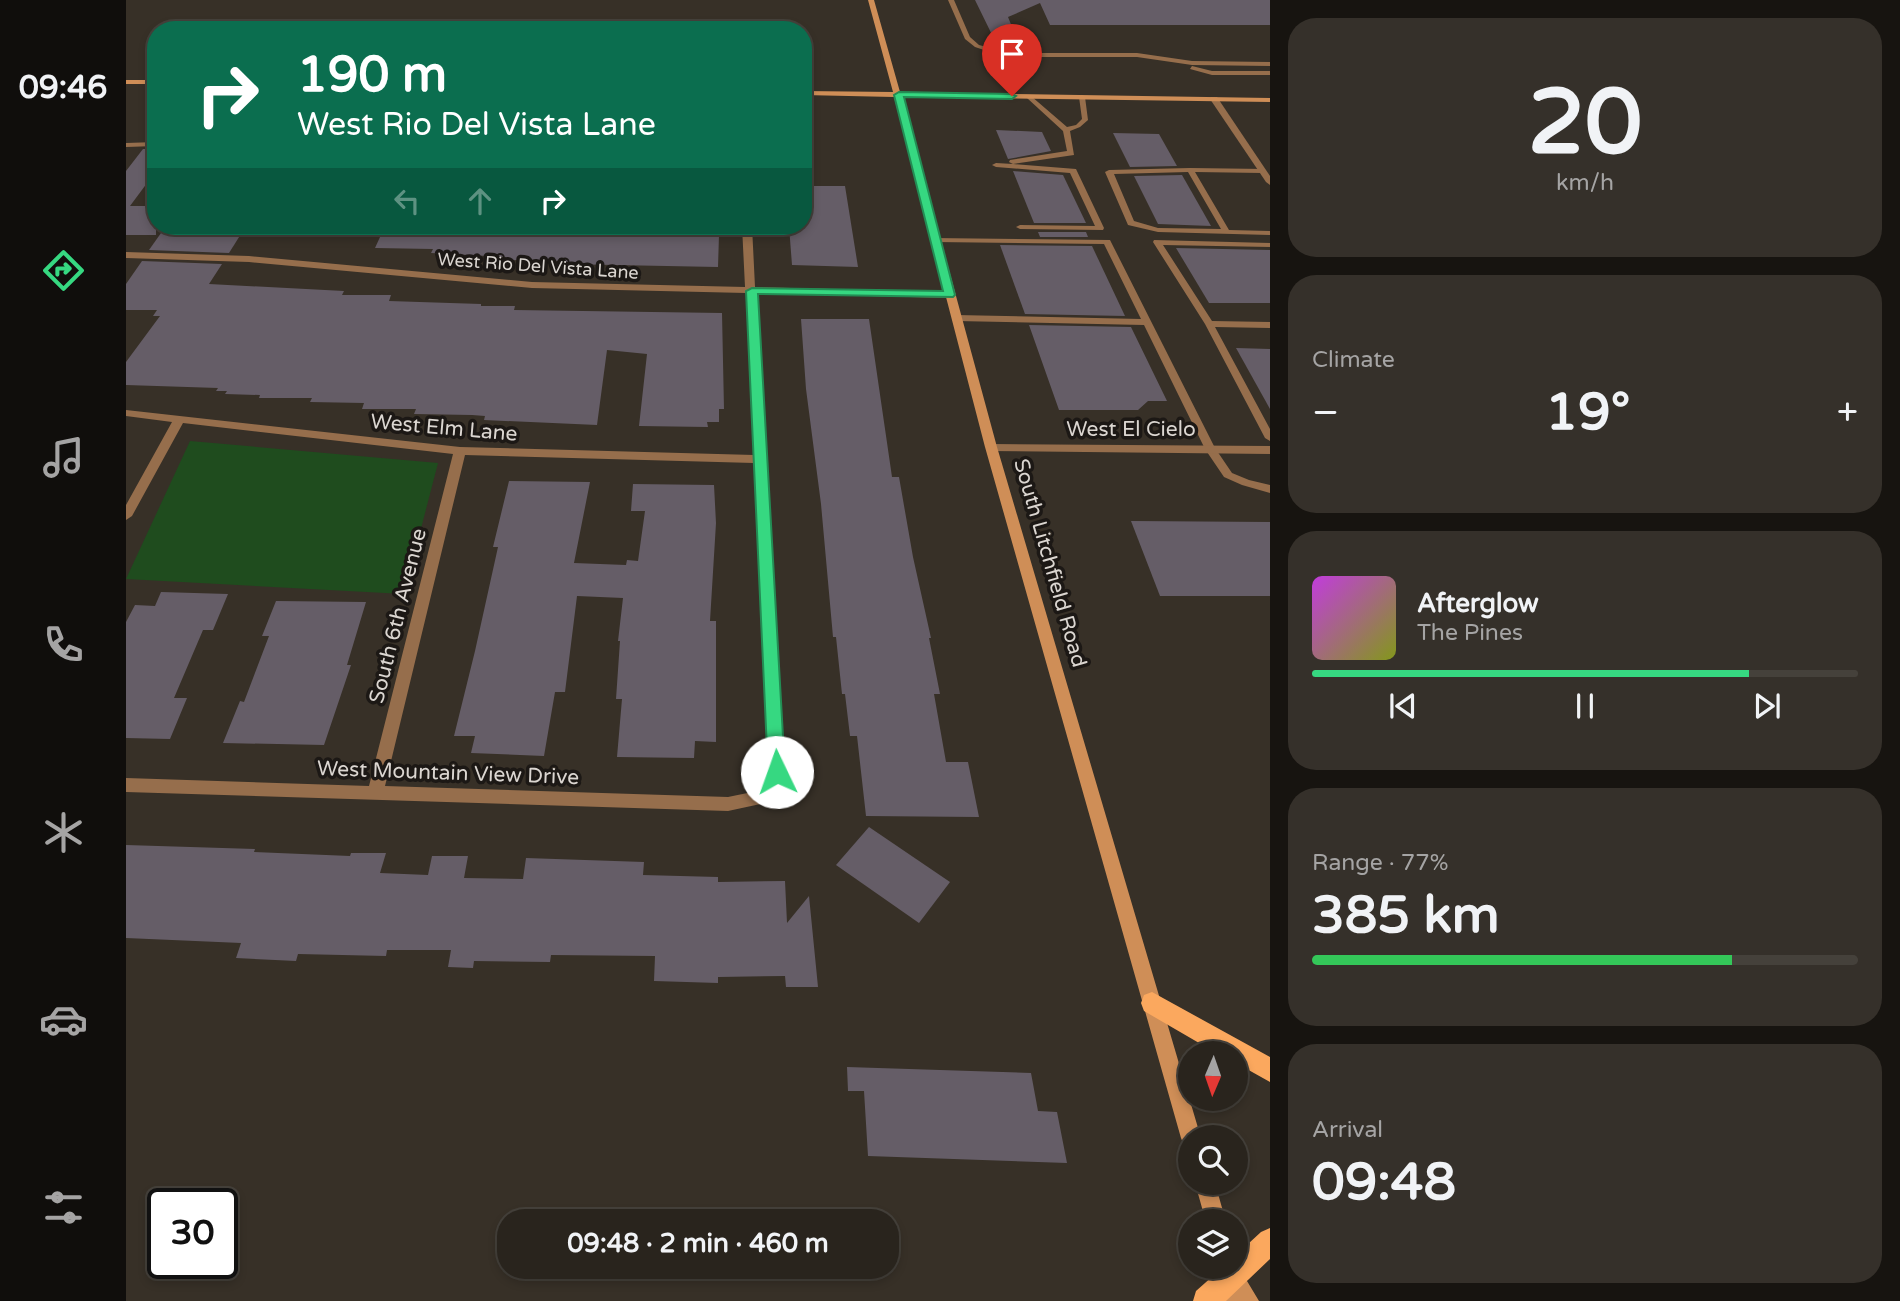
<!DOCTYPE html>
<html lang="en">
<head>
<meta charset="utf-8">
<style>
	:root { --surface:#29241d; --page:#35302a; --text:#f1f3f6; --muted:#a5a4a4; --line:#45413b; --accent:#36d881 }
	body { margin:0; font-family:"Varela Round",sans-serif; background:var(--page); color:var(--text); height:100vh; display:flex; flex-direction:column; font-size:26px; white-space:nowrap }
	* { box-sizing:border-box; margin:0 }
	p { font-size:23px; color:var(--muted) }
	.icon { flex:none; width:38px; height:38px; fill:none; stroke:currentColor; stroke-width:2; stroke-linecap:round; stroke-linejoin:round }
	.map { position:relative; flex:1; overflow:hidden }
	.side { display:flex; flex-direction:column; gap:18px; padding:18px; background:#171410; width:630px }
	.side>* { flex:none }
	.hud { position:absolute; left:21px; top:21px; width:665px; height:214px; border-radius:28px; box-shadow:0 4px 10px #0003,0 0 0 2px var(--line); background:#0b6e4f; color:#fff; overflow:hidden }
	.needle { width:46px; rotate:182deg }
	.buttons { position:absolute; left:1052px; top:1041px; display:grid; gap:14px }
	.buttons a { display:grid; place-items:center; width:70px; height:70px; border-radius:50%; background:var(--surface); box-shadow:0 4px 10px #0003,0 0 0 2px var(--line); font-size:35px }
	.speed { position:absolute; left:21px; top:1188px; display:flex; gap:14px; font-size:35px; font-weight:700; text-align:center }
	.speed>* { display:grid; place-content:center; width:91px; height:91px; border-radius:50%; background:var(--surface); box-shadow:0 4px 10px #0003,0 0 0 2px var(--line); line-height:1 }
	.speed .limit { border:4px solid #111; border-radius:10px; background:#fff; color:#111 }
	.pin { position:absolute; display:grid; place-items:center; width:60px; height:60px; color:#fff; margin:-72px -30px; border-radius:50% 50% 50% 0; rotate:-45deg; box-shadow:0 0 7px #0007 }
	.pin .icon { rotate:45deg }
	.me { position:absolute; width:77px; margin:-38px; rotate:357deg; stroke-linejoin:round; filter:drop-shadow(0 0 5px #0008) }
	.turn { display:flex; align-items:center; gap:24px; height:147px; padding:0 35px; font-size:32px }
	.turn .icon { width:91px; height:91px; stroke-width:2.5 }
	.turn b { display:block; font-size:49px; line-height:60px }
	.lanes { display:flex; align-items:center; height:66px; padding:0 35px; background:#0003; justify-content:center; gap:35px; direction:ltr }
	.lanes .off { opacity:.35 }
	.big { font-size:52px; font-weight:700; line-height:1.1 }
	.side .card { flex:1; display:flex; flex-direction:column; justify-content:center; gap:10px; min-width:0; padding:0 24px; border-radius:28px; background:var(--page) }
	.side .dial { align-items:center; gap:0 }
	.dial b { font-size:91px; line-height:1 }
	.song { display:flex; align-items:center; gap:21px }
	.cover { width:84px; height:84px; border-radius:10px; background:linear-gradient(135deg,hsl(290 70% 55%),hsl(70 70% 35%)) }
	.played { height:7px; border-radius:4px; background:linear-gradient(90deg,var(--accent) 80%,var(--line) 80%) }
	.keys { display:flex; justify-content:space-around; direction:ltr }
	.heat { display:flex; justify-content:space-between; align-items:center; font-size:38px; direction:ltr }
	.charge { height:10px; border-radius:5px; background:linear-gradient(90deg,#34c759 77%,var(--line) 0) }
	.trip { position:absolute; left:371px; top:1209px; width:402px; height:70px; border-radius:28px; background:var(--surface); box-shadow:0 4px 10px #0003,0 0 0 2px var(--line); font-weight:700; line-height:70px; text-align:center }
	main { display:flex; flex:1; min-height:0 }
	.menu { display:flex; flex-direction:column; width:126px; justify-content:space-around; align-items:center; background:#100e0c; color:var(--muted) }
	.menu .icon { width:49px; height:49px }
	.menu .active { color:var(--accent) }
	.menu b { font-size:32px; color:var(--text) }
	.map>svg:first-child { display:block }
	.green { fill:#1f4c1e }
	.building { fill:#655d67 }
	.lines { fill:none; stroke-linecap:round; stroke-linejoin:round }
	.service { fill:#966e4c; fill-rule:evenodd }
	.minor { fill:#966e4c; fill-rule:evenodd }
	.secondary { fill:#cf8e57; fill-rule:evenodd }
	.primary { fill:#fba85e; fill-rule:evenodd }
	.route { fill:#36d881; stroke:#238c54; stroke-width:2 }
	.labels { text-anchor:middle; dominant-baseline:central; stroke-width:7; stroke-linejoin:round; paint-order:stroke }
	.far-street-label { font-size:18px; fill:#dbd6d1; stroke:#1c1815 }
	.street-label { font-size:21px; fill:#dbd6d1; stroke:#1c1815 }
</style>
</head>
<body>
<main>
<nav class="menu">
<b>09:46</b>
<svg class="icon active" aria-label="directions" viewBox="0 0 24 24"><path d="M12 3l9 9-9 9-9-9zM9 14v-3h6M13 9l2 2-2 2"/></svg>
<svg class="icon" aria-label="music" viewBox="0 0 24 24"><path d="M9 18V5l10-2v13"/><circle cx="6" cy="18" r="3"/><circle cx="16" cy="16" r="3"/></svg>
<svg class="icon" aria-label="phone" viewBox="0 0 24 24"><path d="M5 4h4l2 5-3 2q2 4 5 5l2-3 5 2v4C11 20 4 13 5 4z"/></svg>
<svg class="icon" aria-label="climate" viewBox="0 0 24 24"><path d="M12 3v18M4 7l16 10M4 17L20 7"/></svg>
<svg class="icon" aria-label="car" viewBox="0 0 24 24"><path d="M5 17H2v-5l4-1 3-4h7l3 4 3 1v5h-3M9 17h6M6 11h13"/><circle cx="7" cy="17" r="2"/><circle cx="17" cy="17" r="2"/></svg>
<svg class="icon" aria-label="filters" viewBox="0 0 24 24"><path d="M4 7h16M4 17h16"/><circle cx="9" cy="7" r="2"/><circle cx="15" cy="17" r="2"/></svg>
</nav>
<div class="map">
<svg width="1144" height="1301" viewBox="0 0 1144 1301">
	<rect width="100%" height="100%" fill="#373027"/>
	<path class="green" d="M64,441L312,463L278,594L0,579Z"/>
	<g class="building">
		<path d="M849,0H1144V25H924L914,3L882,17L895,49L872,47Z"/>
		<path d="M870,130L916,132L925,151L882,159Z"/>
		<path d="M987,133L1033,134L1051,166L1004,167Z"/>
		<path d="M17,149H30V171L4,206H30V235H0V171Z"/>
		<path d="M887,171L937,175L960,223H908Z"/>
		<path d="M1056,175L1085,226L1032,224L1008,176Z"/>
		<path d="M677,186H719L732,267L666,265L663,226H677Z"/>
		<path d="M40,226H120L103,253L23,250Z"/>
		<path d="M259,226H376L375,228L418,229L417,234L593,235L592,267L437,264V261L379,260L380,257L305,253L307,249L249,248Z"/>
		<path d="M912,232H960L962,237H914Z"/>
		<path d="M874,245L966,246L999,316L899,314Z"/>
		<path d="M1050,248L1144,250V303H1083Z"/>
		<path d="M16,261L96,264L83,284L218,291L216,295H265L263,301L355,304V306H389L388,310L596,313L598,409H593V422H581L582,427L513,426L521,354L481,350L471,425L358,420L359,416L346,415L288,414L290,409H236L238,403L184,402L186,398H133L134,395L99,394L101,391H90L92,388L0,385V362L34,316H27L31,310H0V284Z"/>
		<path d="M675,319H743L766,477H773L787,557L805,638H803L814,694H808L820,762H842L853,817L740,816L731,736H724L719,694H716L710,637H707L695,504L680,389Z"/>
		<path d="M903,325L1005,327L1041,401H1022L1012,410H933Z"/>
		<path d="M1110,348L1144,349V409Z"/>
		<path d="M383,481L464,482L448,563L500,565L501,560L512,561L519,511H505L507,484L588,485L590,523L584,621H590V742L569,741L568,758L491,757L496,699H490L494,641H492L497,598L451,596L439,692H429L418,756L345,753L349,736H328L349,651L372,547H367Z"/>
		<path d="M1005,521L1144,522V596H1034Z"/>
		<path d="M35,592L102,594L87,630H77L48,698H61L44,739L0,738V622L9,605L29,606Z"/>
		<path d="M150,601L240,602L221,665H225L198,745L97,743L114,701L118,702L143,636H136Z"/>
		<path d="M743,827L824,882L793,923L710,865Z"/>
		<path d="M0,845L129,849L128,852L224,856L225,853H260L254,873L302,875L306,856H342L338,878L397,879L400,858L518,862L517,875L592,877V882L659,881L661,923L683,896L692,987H660L659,976L592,977V983L528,981L529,956L425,955L424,962L348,961L347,968L322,967L325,950H261L260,956L172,954L170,961L110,958L115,943L0,938Z"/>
		<path d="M721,1067L905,1073L912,1111L931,1112L941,1163L742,1156L738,1091H722Z"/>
	</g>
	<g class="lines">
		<g class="service">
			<path d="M822,0H828L844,37L853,45L868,49L904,53H1011L1066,61L1144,62V66L1066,65L1011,57H904L867,53L849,47L839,39Z"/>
			<path d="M1066,66L1086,71H1144V75H1086L1064,69Z"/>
			<path d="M901,96H905L941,127L950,125L956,119L953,97L956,95L959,97L962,120L954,127L944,131L948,155L887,164L950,169L978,228L977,230L894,229L890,227L894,225L969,226L944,173L870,167L866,165L870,163L887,164L883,162L884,160L941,151L937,131L901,98Z"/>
			<path d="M1064,168L1139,169V173H1136L1069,172L1103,230L1144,231V235L1032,232L1002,225L979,172L983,170ZM1062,172L1095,229L1032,228L1008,221L988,174Z"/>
			<path d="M806,238L984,240L1089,448L1106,473L1123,480L1144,485V493L1116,485L1098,477L1079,449L1018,325L830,321L826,318L830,315L1015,319L978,244L809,242L805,240Z"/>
			<path d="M1028,240L1144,243V247L1037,245L1086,321L1144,322V328L1089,327L1144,429V441L1139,438L1079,324L1027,242Z"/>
		</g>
		<g class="minor">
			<path d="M1085,97H1091L1144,176V185L1140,182L1084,99Z"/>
			<path d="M30,142V146L0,147V143Z"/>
			<path d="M616,226H626L629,287L823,292L828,295L823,298L630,293L659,772L648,801L602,811L0,792V778L243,786L327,454L57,423L6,516L0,520V505L46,422L0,416V410L334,447L628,455L620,293L406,288L123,262L0,258V252L123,256L406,282L619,287ZM339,455L628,463L643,772L636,790L602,797L259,786Z"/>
			<path d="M865,444L1144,446V454L861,451V445Z"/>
		</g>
		<g class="secondary">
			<path d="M742,0H748L774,92L1144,98V102L776,97L871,447L1075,1138H1064V1147L1058,1145L1055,1138L859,447L768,97L677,95V91L767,92Z"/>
			<rect x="0" y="80" width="30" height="4"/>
			<path d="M1069,1183H1089L1100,1222H1080Z"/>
			<path d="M1110,1259L1111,1260L1115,1271L1133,1301H1097L1093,1267H1110Z"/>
		</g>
		<g class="primary">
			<path d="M1026,992L1144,1057V1082L1110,1063V1054H1092L1018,1011L1015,1003L1018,995Z"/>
			<path d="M1144,1228V1259L1100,1301H1067L1070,1291L1097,1267H1110V1255L1135,1232Z"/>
		</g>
	</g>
	<path class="route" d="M773,92L886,94L890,96L886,99L778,97L829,295L827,297L632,294L659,772L657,778L651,780L644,778L642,772L620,291L626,288L817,291L768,95Z"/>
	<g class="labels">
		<g class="far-street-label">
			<text transform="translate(412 266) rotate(4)">West Rio Del Vista Lane</text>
		</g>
		<g class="street-label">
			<text transform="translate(318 428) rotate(5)">West Elm Lane</text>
			<text x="1005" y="429">West El Cielo</text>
			<text transform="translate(924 563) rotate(74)">South Litchfield Road</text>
			<text transform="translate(272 616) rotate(-76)">South 6th Avenue</text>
			<text transform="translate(322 773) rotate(2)">West Mountain View Drive</text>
		</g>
	</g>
</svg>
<div class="buttons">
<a><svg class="needle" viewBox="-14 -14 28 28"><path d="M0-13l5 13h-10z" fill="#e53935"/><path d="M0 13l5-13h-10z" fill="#a5a4a4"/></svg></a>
<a><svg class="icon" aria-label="search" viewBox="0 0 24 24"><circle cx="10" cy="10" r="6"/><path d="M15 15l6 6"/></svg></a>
<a><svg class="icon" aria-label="layers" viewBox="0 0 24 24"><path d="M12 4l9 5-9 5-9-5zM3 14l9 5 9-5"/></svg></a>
</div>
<div class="speed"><div class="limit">30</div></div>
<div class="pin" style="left:886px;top:96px;background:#d93025"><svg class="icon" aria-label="arrive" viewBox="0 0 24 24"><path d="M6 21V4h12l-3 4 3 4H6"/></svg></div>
<svg class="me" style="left:651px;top:772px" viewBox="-20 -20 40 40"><circle r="19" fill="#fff"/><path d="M0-13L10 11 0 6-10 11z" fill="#36d881"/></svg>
<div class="trip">09:48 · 2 min · 460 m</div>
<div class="hud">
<div class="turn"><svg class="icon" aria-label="right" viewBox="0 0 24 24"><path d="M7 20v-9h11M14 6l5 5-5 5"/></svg><div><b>190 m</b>West Rio Del Vista Lane</div></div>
<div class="lanes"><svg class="icon off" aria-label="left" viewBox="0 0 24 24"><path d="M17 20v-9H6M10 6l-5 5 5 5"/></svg><svg class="icon off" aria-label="ahead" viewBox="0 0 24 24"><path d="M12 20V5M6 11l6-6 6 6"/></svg><svg class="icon" aria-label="right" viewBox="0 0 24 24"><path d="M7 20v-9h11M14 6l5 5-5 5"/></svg></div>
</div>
</div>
<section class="side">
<div class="card dial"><b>20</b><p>km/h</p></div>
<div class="card"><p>Climate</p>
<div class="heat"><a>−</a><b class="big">19°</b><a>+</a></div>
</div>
<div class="card">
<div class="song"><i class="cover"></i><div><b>Afterglow</b><p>The Pines</p></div></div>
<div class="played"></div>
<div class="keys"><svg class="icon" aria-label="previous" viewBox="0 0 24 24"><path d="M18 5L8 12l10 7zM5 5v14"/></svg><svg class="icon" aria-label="pause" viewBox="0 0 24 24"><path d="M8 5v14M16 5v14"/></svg><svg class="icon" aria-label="next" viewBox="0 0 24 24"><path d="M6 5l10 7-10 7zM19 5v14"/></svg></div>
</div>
<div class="card"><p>Range · 77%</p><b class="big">385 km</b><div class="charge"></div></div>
<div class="card"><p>Arrival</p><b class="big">09:48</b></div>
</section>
</main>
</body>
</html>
